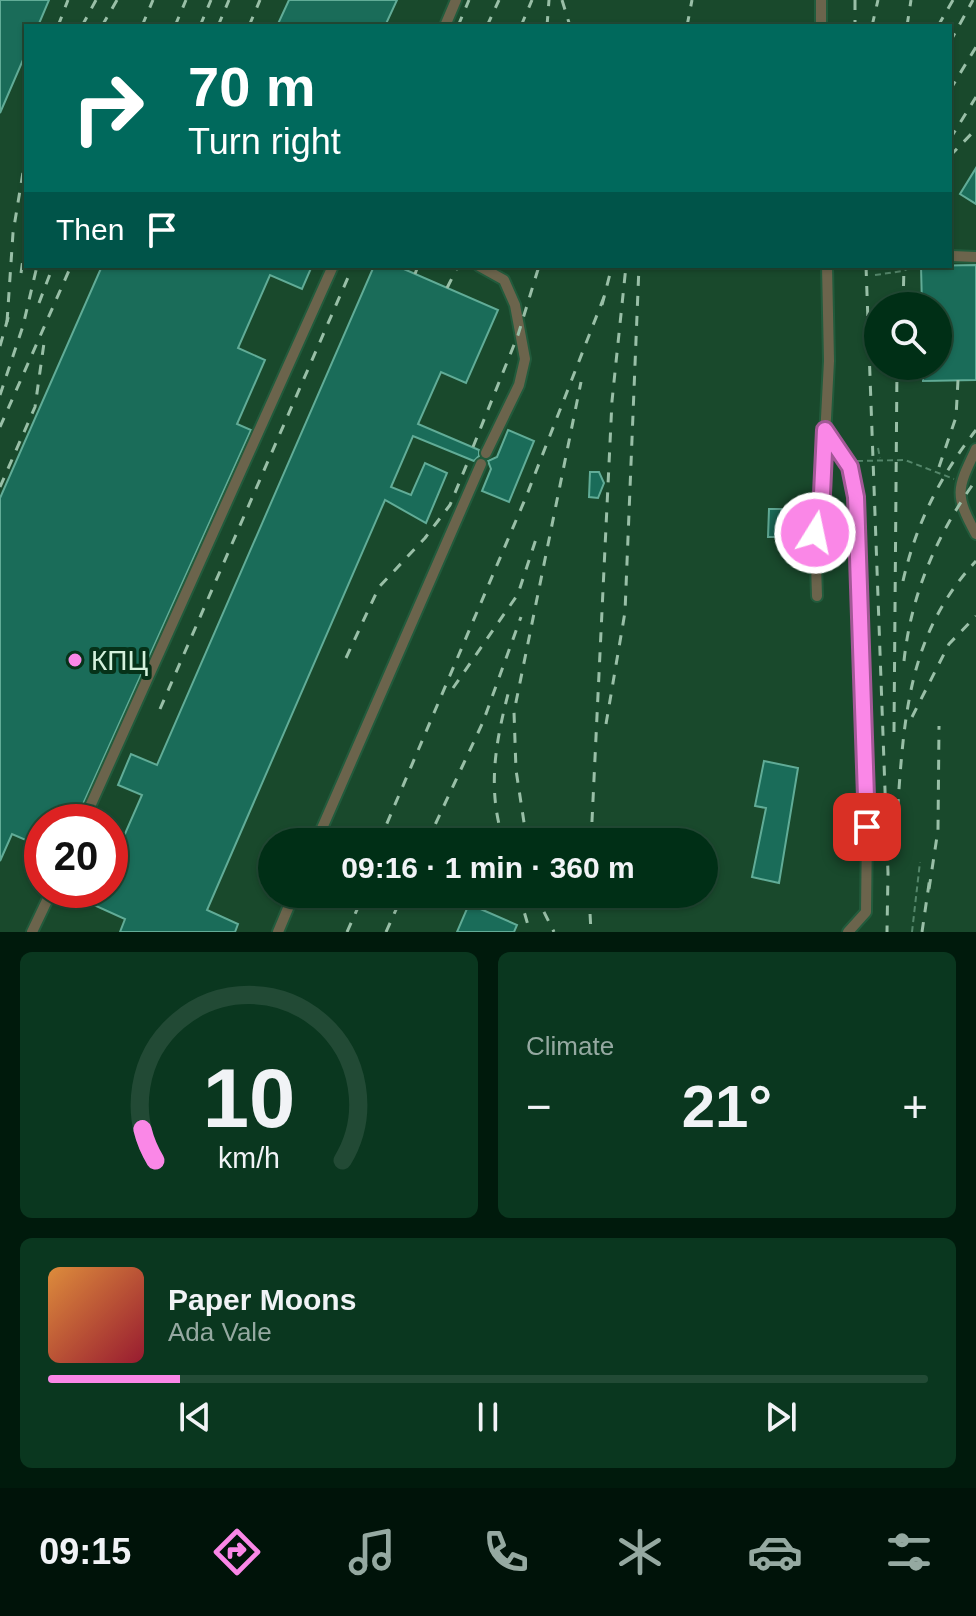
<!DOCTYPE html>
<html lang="en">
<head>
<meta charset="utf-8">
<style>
	:root { --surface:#002f16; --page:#0a371f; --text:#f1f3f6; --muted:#95a9a1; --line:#224a35; --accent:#fa87e7 }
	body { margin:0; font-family:Helvetica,sans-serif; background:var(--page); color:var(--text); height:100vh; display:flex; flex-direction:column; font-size:30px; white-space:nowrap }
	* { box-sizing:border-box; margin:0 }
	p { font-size:26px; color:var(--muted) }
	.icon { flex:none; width:44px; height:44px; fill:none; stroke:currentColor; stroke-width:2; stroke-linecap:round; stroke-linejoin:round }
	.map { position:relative; height:932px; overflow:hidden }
	.sheet { display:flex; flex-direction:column; gap:20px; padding:20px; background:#001a0c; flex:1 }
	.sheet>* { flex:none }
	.hud { position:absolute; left:24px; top:24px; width:928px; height:244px; border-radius:0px; box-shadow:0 2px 6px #0004,0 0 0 2px var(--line); background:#00695c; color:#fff; overflow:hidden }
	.fabs { position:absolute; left:864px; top:292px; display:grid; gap:16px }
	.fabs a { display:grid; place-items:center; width:88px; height:88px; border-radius:50%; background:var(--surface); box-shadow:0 2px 6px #0004,0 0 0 2px var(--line); font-size:40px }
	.speed { position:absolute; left:24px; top:804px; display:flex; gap:16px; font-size:40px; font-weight:700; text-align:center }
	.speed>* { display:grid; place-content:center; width:104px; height:104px; border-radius:50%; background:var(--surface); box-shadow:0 2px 6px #0004,0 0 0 2px var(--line); line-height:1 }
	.speed .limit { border:12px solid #d22; background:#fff; color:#111 }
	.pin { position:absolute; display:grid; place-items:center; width:68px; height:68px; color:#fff; margin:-34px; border-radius:16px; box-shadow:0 4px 12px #0006 }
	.me { position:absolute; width:88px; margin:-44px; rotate:10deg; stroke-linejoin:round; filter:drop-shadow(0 0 6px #0008) }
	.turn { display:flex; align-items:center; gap:28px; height:168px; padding:0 32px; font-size:36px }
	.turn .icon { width:104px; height:104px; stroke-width:2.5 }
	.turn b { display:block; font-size:56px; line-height:68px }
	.then { display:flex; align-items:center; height:76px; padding:0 32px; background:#0003; gap:16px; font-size:30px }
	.big { font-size:60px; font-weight:700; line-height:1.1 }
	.sheet .tile { flex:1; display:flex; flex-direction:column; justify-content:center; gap:12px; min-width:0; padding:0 28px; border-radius:12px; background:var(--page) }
	.sheet .dial { align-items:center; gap:0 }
	.dial svg { height:208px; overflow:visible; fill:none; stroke:var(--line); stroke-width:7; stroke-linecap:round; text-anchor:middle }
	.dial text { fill:var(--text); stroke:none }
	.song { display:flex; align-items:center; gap:24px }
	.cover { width:96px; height:96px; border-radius:12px; background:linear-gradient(135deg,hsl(30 70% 55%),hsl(350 70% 35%)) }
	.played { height:8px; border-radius:4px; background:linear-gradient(90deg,var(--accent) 15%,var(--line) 15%) }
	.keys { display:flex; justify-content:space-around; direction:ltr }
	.heat { display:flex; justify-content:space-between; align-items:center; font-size:44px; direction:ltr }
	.sheet .tiles { flex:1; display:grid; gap:20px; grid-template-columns:1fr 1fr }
	.tile:last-child { grid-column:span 2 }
	.trip { position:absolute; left:258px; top:828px; width:460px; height:80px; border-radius:40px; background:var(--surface); box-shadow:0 2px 6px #0004,0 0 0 2px var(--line); font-weight:700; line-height:80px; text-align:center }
	.dock { display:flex; height:128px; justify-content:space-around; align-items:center; background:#001309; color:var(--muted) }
	.dock .icon { width:56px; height:56px }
	.dock .on { color:var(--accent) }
	.dock b { font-size:36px; color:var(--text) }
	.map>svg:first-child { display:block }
	.built { fill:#19492c; fill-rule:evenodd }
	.building { fill:#1a6c59; stroke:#61ac97; stroke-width:2 }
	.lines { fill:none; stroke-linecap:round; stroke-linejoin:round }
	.minor-casing { stroke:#225b3c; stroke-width:14 }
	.path { stroke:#54866a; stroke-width:2; stroke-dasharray:6 4; stroke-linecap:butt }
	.minor { stroke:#6b644c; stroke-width:10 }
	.rail { stroke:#99bfa7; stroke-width:3; stroke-dasharray:10 10; stroke-linecap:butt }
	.route-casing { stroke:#a25896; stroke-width:20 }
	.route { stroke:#fa87e7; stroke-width:14 }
	.poi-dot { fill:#fa87e7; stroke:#063219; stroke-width:3 }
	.labels { text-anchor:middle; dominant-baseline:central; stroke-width:8; stroke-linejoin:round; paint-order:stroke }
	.poi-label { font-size:28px; fill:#d4f1dc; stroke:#063219; text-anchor:start }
</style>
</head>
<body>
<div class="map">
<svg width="976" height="932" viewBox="0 0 976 932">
	<rect width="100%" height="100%" fill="#003f1e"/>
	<path class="built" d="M0,0H976V932H0ZM26,26H950V266H26ZM878,306H938V366H878ZM42,822H110V890H42ZM272,842H704V894H272Z"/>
	<g class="building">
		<path d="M0,0H49L38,26H26V53L0,113Z"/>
		<path d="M289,0H397L385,26H277Z"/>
		<path d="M976,168V204L960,194Z"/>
		<path d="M976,265V380L923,381V366H938V306H922L921,266Z"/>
		<path d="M102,266H312L302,289L270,275L238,348L265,360L237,424L251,430L75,822H42V847L12,834L0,861V498Z"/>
		<path d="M374,266H397L498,310L466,383L441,372L418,424L479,450V456L474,461L413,436L391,487L411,495L425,463L447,473L426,523L385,500L207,910L238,924L235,932H120L125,919L85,901L89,890H110V857L114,859L142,795L118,785L131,754L157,765Z"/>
		<path d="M508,430L534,441L509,502L482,491L491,469L488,461L497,457Z"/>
		<path d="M590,472H599L604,483L598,498L589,497Z"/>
		<path d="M769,509H782L781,537H768Z"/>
		<path d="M764,761L798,768L779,883L752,877L766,808L755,806Z"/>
		<path d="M469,904L517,925L514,932H457Z"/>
	</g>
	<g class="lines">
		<g class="minor-casing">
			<g id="minor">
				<path d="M821,0V26"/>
				<path d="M445,26L456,0"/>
				<path d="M952,256L976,257"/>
				<path d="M479,266L504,280L515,305L525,359L519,385L486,453"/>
				<path d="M825,430L850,467L856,497L867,827L866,912L848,932"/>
				<path d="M976,449C957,489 954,494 976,534"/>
				<path d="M817,596L815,533L822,494L829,361L827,266"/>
				<path d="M83,822L333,266"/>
				<path d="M316,842L481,464"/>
				<path d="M32,932L52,890"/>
				<path d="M278,932L294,894"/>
			</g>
		</g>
		<g class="path">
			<path d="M875,275L903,271L913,266"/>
			<path d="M878,448L880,458"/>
			<path d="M857,461L905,460L954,479"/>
			<path d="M912,932L920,862"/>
		</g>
		<use href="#minor" class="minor"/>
		<g class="rail">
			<path d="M562,0L570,26"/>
			<path d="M855,0V26"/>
			<path d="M58,26L68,0"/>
			<path d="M82,26L96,0"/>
			<path d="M102,26L117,0"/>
			<path d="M142,26L153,0"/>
			<path d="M175,26L186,0"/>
			<path d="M200,26L211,0"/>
			<path d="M218,26L229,0"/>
			<path d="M249,26L260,0"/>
			<path d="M458,26L469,0"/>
			<path d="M487,26L499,0"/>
			<path d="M521,26L532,0"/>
			<path d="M547,26L549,0"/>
			<path d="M687,26L692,0"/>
			<path d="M872,26L878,0"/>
			<path d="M907,26L911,0"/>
			<path d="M938,26L953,0"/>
			<path d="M950,42L973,0"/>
			<path d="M950,90L976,47"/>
			<path d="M950,139L976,97"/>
			<path d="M950,156L976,129"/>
			<path d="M866,266L888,873L887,932"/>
			<path d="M21,273L26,237"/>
			<path d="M415,274L418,266"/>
			<path d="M447,288L458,266"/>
			<path d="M39,303L53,266"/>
			<path d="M602,305L612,266"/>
			<path d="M903,306L904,266"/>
			<path d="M7,322L13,233L26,154"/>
			<path d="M0,346L10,311"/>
			<path d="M0,395L23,326L37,266"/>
			<path d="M0,427L71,266"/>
			<path d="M473,447L518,335L539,266"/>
			<path d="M939,467L956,417L958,380"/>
			<path d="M0,487L35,407L44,343"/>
			<path d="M903,581C916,524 940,476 976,430"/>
			<path d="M346,658L379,587L425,538L450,505L469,459"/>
			<path d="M904,661C911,594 937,534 976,480"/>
			<path d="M453,688L518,594L537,536"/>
			<path d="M160,709L353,266"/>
			<path d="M912,717L949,644L976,616"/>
			<path d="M606,724L625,612L639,266"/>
			<path d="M894,732L897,366"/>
			<path d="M896,829C904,730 903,639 976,561"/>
			<path d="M379,842L526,497L604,297"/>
			<path d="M427,842L483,722L521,617"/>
			<path d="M504,842C487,791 495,745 508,694"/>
			<path d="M527,842L516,770L514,712L581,382"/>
			<path d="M591,842L612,401L626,266"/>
			<path d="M929,889L938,830L939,726"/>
			<path d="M519,894L530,932"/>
			<path d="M535,894L554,932"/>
			<path d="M589,894L591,932"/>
			<path d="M347,932L364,894"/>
			<path d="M386,932L403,894"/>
			<path d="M922,932L930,877"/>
		</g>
	</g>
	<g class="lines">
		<g class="route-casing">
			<path id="route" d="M815,533L822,494L825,430L850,467L856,497L867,827"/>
		</g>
		<use href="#route" class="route"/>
	</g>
	<circle class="poi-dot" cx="75" cy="660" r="8"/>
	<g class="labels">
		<g class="poi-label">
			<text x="91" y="660">КПЦ</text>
		</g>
	</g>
</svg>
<div class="fabs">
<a><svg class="icon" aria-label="search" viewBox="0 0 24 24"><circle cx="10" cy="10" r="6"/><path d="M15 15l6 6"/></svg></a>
</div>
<div class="speed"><div class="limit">20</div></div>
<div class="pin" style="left:867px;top:827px;background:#d93025"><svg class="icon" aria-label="arrive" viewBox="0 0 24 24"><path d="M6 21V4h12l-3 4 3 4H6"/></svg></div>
<svg class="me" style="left:815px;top:533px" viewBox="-20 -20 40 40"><circle r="17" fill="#fa87e7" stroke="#fff" stroke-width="3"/><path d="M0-11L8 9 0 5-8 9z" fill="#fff"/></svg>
<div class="trip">09:16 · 1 min · 360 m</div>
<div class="hud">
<div class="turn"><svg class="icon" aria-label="right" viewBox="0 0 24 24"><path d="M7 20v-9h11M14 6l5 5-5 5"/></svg><div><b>70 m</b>Turn right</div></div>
<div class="then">Then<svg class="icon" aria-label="arrive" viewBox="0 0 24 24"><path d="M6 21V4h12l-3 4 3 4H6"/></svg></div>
</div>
</div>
<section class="sheet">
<div class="tiles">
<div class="tile dial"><svg viewBox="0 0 100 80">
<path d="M14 69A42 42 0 1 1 86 69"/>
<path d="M14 69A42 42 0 0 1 9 57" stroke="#fa87e7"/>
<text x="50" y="56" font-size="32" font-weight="700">10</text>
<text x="50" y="72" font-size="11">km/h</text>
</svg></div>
<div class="tile"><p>Climate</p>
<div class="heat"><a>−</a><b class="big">21°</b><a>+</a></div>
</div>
<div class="tile">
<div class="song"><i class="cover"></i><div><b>Paper Moons</b><p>Ada Vale</p></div></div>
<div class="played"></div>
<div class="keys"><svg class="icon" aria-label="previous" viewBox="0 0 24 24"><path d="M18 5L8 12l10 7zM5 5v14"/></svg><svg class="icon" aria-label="pause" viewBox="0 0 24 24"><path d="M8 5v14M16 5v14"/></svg><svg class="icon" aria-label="next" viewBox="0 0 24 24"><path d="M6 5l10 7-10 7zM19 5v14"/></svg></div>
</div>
</div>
</section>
<nav class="dock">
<b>09:15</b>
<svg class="icon on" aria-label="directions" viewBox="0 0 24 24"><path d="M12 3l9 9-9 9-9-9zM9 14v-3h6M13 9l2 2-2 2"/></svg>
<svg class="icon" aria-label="music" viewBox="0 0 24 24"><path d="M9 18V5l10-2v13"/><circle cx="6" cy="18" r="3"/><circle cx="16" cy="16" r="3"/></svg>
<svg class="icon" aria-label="phone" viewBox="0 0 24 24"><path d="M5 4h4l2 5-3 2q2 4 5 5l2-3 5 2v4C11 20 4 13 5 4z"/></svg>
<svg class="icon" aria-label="climate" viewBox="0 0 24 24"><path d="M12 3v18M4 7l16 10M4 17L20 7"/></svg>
<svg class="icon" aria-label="car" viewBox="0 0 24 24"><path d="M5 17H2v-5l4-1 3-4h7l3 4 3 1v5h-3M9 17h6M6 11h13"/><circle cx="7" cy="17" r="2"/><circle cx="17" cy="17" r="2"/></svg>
<svg class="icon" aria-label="filters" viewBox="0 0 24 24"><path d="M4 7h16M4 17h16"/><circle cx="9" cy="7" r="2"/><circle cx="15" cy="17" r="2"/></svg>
</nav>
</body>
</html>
